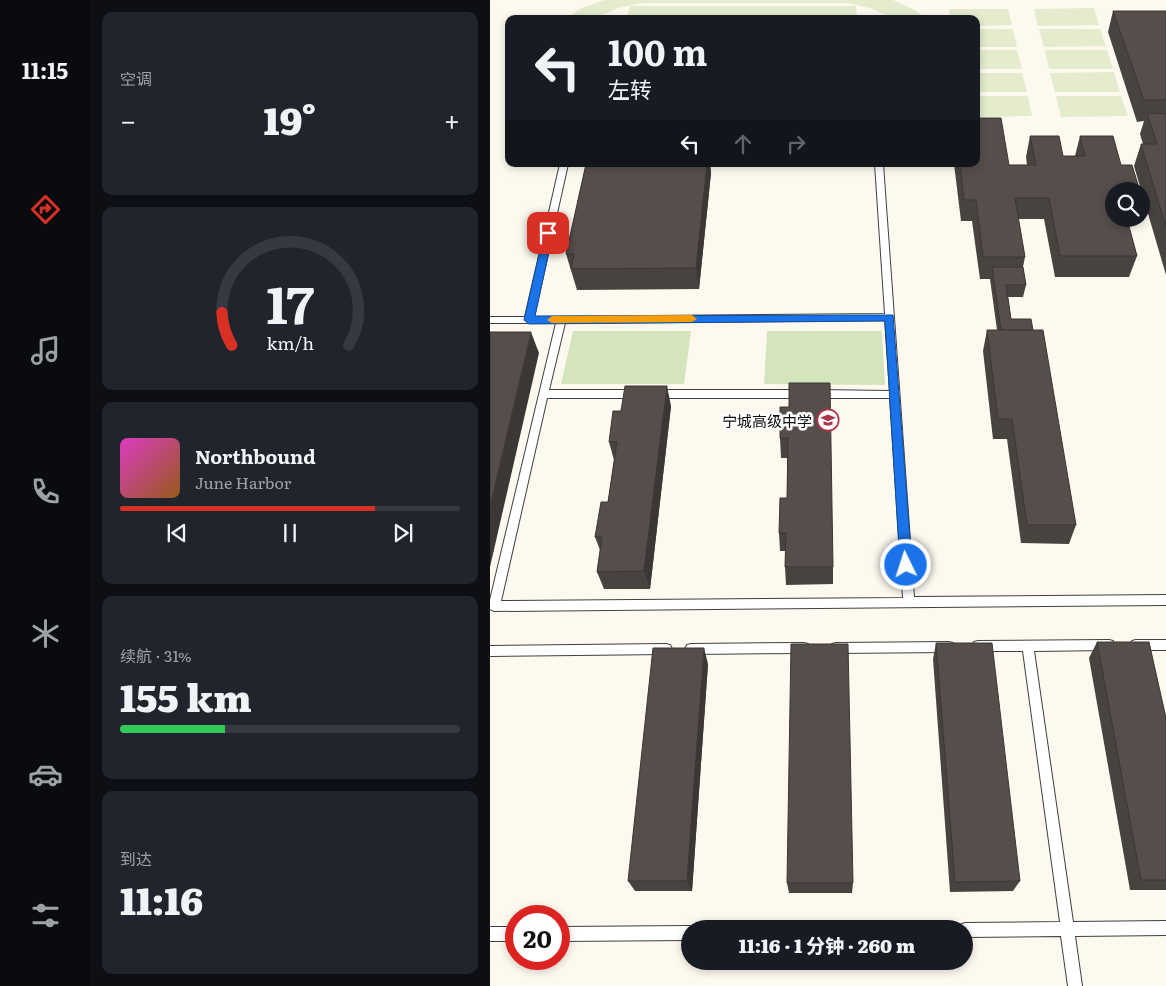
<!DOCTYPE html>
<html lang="zh">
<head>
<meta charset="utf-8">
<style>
	:root { --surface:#171b24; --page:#20242c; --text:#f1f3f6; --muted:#9ea1a6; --line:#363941; --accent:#d93025 }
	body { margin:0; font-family:Literata,"Noto Sans SC",serif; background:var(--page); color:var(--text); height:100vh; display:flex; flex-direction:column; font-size:19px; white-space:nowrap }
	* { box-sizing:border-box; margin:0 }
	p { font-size:16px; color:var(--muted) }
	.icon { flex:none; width:28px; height:28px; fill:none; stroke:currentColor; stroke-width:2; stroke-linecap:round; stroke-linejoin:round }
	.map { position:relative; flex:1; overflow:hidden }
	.sheet { display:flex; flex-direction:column; gap:12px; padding:12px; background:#0d0f14; width:400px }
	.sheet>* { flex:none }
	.top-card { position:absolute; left:15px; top:15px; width:475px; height:152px; border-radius:10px; box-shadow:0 2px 8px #0003; background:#171b24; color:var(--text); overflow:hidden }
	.fabs { position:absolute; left:615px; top:182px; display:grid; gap:10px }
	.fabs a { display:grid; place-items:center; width:45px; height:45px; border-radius:50%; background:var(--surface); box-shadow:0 2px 8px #0003; font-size:25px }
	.speed { position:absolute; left:15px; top:905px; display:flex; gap:10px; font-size:25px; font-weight:700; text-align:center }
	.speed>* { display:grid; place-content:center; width:65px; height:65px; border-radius:50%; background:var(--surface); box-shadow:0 2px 8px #0003; line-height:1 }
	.speed .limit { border:8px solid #d22; background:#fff; color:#111 }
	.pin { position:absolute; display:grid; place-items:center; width:42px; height:42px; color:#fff; margin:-21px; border-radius:10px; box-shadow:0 2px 8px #0006 }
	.me { position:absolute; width:55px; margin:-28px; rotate:356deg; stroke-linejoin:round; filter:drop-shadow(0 0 4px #0008) }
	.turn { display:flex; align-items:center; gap:18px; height:105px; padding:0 20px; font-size:22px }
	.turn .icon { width:65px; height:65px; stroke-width:2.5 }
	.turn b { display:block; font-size:35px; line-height:42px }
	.lanes { display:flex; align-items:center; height:48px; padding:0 20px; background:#0003; justify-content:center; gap:25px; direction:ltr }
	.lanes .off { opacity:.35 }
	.big { font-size:38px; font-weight:800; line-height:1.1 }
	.sheet .tile { flex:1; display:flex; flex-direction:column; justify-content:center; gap:8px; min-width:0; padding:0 18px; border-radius:10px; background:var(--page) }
	.sheet .dial { align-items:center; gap:0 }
	.dial svg { height:130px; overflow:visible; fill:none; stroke:var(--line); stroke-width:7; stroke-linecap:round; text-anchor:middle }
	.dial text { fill:var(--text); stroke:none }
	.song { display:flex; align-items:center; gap:15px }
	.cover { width:60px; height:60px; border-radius:8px; background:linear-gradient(135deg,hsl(310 70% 55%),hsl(30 70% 35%)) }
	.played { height:5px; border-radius:2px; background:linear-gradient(90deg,var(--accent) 75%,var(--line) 75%) }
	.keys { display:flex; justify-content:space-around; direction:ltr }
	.heat { display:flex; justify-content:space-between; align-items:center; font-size:28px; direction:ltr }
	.charge { height:8px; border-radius:4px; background:linear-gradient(90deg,#34c759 31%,var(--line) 0) }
	.trip { position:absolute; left:191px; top:920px; width:292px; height:50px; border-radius:25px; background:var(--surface); box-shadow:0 2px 8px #0003; font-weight:800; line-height:50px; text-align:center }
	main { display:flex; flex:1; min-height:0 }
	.dock { display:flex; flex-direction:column; width:90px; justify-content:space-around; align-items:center; background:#090b0e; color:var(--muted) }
	.dock .icon { width:35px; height:35px }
	.dock .selected { color:var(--accent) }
	.dock b { font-size:22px; color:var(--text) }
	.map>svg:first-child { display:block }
	.green { fill:#d4e4bd }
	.pitch { fill:#e4eccd }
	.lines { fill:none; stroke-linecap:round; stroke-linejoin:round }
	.lane-casing { stroke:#404040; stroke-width:2 }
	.lane { fill:#fff; fill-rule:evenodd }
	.wall { fill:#494340 }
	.shaded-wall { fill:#3c3734 }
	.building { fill:#554e4b; stroke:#3c3734 }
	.route { fill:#1a73e8; stroke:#114b97 }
	.slow { fill:#f59e0b }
	.labels { text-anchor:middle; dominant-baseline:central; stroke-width:5; stroke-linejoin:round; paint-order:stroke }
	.poi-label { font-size:15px; fill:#0d0d0d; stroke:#fff; text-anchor:end }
</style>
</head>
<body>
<main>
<nav class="dock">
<b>11:15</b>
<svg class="icon selected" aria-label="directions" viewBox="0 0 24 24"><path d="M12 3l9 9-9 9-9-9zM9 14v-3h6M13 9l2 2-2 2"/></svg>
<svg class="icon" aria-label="music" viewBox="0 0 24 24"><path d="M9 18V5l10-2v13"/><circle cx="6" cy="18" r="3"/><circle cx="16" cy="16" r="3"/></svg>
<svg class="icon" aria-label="phone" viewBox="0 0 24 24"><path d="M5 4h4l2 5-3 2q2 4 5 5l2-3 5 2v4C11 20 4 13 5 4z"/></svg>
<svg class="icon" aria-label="climate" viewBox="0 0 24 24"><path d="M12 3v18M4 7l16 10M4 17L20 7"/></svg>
<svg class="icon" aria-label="car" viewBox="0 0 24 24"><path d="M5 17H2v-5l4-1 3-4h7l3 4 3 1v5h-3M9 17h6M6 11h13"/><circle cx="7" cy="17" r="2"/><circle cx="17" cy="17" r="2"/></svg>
<svg class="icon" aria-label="filters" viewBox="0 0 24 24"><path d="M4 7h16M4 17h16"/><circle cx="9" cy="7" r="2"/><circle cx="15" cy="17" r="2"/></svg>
</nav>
<section class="sheet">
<div class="tile"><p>空调</p>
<div class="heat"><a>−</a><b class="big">19°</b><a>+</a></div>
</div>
<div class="tile dial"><svg viewBox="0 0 100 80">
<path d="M14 69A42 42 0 1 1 86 69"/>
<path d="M14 69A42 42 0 0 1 8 49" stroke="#d93025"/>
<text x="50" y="56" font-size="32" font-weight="700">17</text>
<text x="50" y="72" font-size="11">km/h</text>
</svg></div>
<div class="tile">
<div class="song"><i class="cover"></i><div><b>Northbound</b><p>June Harbor</p></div></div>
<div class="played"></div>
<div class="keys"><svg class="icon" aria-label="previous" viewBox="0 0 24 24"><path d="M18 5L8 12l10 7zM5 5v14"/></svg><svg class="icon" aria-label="pause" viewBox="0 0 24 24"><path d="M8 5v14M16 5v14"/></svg><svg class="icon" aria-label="next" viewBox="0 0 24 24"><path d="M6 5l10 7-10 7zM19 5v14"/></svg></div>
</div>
<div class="tile"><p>续航 · 31%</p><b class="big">155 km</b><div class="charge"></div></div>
<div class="tile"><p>到达</p><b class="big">11:16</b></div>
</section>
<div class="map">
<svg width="676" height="986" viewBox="0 0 676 986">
	<rect width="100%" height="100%" fill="#fdf9ef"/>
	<g class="green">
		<path d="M83,331H201L194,384H71Z"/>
		<path d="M277,331H392L395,385L274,384Z"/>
	</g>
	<g class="pitch">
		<path d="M114,0H403L426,11L436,19H404L383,9L358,3H153L128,8L103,19H75L90,9Z"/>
		<path d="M140,6H366L367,19H137Z"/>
		<path d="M604,8L609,25L548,26L544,9Z"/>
		<path d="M459,9H518L522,25L486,26V19H460Z"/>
		<path d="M486,29H523L527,47H486Z"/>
		<path d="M549,29H610L616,46L554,47Z"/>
		<path d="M486,50H527L532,69H486Z"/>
		<path d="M555,50H617L623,69H559Z"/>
		<path d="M624,72L630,92H565L560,73Z"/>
		<path d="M486,73H532L537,92H486Z"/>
		<path d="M486,96H538L542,116L486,117Z"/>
		<path d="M566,96H631L638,116L571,117Z"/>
	</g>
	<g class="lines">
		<g class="lane-casing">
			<g id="lane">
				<path d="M70,164H78L44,317L395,314L385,164H393L424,597L676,595V605L4,611L0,609V600L66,323H0V317H35ZM395,320L400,391L327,390L322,394L327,398H400L413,598L11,601L57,398H148L153,394L148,390H59L75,323Z"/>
				<path d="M165,390H313L318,394L313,398H165L160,394Z"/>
				<path d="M619,640L623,641L625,645L623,649L619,650L544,651L583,922L676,921V935L585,936L592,986H578L571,936L475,937V929H469L470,925L475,923L570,922L533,651H488L484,650L482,646L484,642L488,641Z"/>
				<path d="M646,640H676V650H646L642,649L640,645L642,641Z"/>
				<path d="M459,642L463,643L465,647L463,651L459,652L346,653L342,652L340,648L342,644L346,643Z"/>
				<path d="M314,643L318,644L320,648L318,652L314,653L201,654L197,653L195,649L197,645L201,644Z"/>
				<path d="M176,644L180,645L182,649L180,653L176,654L0,656V646Z"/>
				<path d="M200,926L205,929H200V940L69,941V927Z"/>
				<rect x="0" y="927" width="26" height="14"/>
			</g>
		</g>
		<use href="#lane" class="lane"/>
	</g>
	<g class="wall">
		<path d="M623,11H676V275L644,166L651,144H653L650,134L654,121L647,122L618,32Z"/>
		<path d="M540,136L573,156H585L590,136L624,191V219H645H637L647,256L639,277H565L554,219H528L535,257L533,267L536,285L533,297H518L521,319L543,330L586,525L579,544L531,543L517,439H503L493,351L497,330H507L500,279H490L482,221H471L464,164L537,165L536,157Z"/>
		<path d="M96,164H220L221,173L209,289L87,290L76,254Z"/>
		<path d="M181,406L160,589H114L107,572L110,550L105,537L118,502L124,460L119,442L131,411Z"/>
		<path d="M290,407L343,567V584L296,585L295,567L296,551H290L289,533L297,498V458H291L290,438Z"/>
		<path d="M607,642L676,718V890H640L599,658Z"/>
		<path d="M446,643L530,881L523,891L460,892L443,659Z"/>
		<path d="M218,664L202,891H145L138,881Z"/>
		<path d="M297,883H363L362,893H299Z"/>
	</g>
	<g class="shaded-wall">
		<path d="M217,164H220L221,173L209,289L206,268Z"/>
		<path d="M41,332L49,353L0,567V506Z"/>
		<path d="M177,386L181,406L160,589L154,571Z"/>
		<path d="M214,648L218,664L202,891L197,881Z"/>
	</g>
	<g class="building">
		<path d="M623,11H676V100H654Z"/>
		<path d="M657,113L676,114V227L651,144H667Z"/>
		<path d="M486,118H511L519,165H546L540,136H569L573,156H595L590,136H623L631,165H642L650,191H624V219H637L647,256H570L559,198H525L535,257H493L486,200H474L470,164H486Z"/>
		<path d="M96,164H217L206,268L81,269L84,254H76Z"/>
		<path d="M502,267H533L536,285H516L521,319H541L543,330H511Z"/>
		<path d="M497,330H553L586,525H537L522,419H508Z"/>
		<path d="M0,332H41L0,506Z"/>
		<path d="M299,383H340L343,567H295L296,533H289L290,498H297L298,438H290V407H299Z"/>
		<path d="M135,386H177L154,571L107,572L112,537H105L111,502H118L127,442H119L123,411H131Z"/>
		<path d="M607,642H659L676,718V880H651Z"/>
		<path d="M446,643H502L530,881L465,882Z"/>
		<path d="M301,644H358L363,883H297Z"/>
		<path d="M163,648H214L197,881H138Z"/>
	</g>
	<path class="route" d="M58,230L63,233L45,316L403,315L422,565L421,568L416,570L412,568L410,565L395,321L39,324L34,320L54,233Z"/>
	<path class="slow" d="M202,315L207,319L202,322L62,323L57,320L62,316Z"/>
	<defs>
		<g id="school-ring" transform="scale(1.125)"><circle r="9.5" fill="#fff" stroke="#ae3545" stroke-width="1.5"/><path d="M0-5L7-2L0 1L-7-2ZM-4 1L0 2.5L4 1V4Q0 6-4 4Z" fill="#ae3545"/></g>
	</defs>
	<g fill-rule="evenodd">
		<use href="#school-ring" x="338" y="420"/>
	</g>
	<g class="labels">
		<g class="poi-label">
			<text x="322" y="420">宁城高级中学</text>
		</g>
	</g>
</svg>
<div class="fabs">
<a><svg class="icon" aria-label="search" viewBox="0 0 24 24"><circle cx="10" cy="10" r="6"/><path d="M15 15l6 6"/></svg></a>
</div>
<div class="speed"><div class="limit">20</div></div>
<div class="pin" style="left:58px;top:233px;background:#d93025"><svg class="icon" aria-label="arrive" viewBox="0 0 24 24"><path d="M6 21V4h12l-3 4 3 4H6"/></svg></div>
<svg class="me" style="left:416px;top:565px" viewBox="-20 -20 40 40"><circle r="17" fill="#1a73e8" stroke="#fff" stroke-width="3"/><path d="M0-11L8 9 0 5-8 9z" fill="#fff"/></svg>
<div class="trip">11:16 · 1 分钟 · 260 m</div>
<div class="top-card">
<div class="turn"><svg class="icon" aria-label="left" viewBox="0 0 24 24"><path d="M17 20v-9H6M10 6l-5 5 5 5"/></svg><div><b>100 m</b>左转</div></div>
<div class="lanes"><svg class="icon" aria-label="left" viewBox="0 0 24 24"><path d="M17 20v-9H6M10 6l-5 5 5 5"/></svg><svg class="icon off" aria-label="ahead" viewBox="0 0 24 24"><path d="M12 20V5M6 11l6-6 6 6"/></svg><svg class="icon off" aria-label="right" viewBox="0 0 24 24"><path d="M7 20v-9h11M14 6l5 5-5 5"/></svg></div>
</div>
</div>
</main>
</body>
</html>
